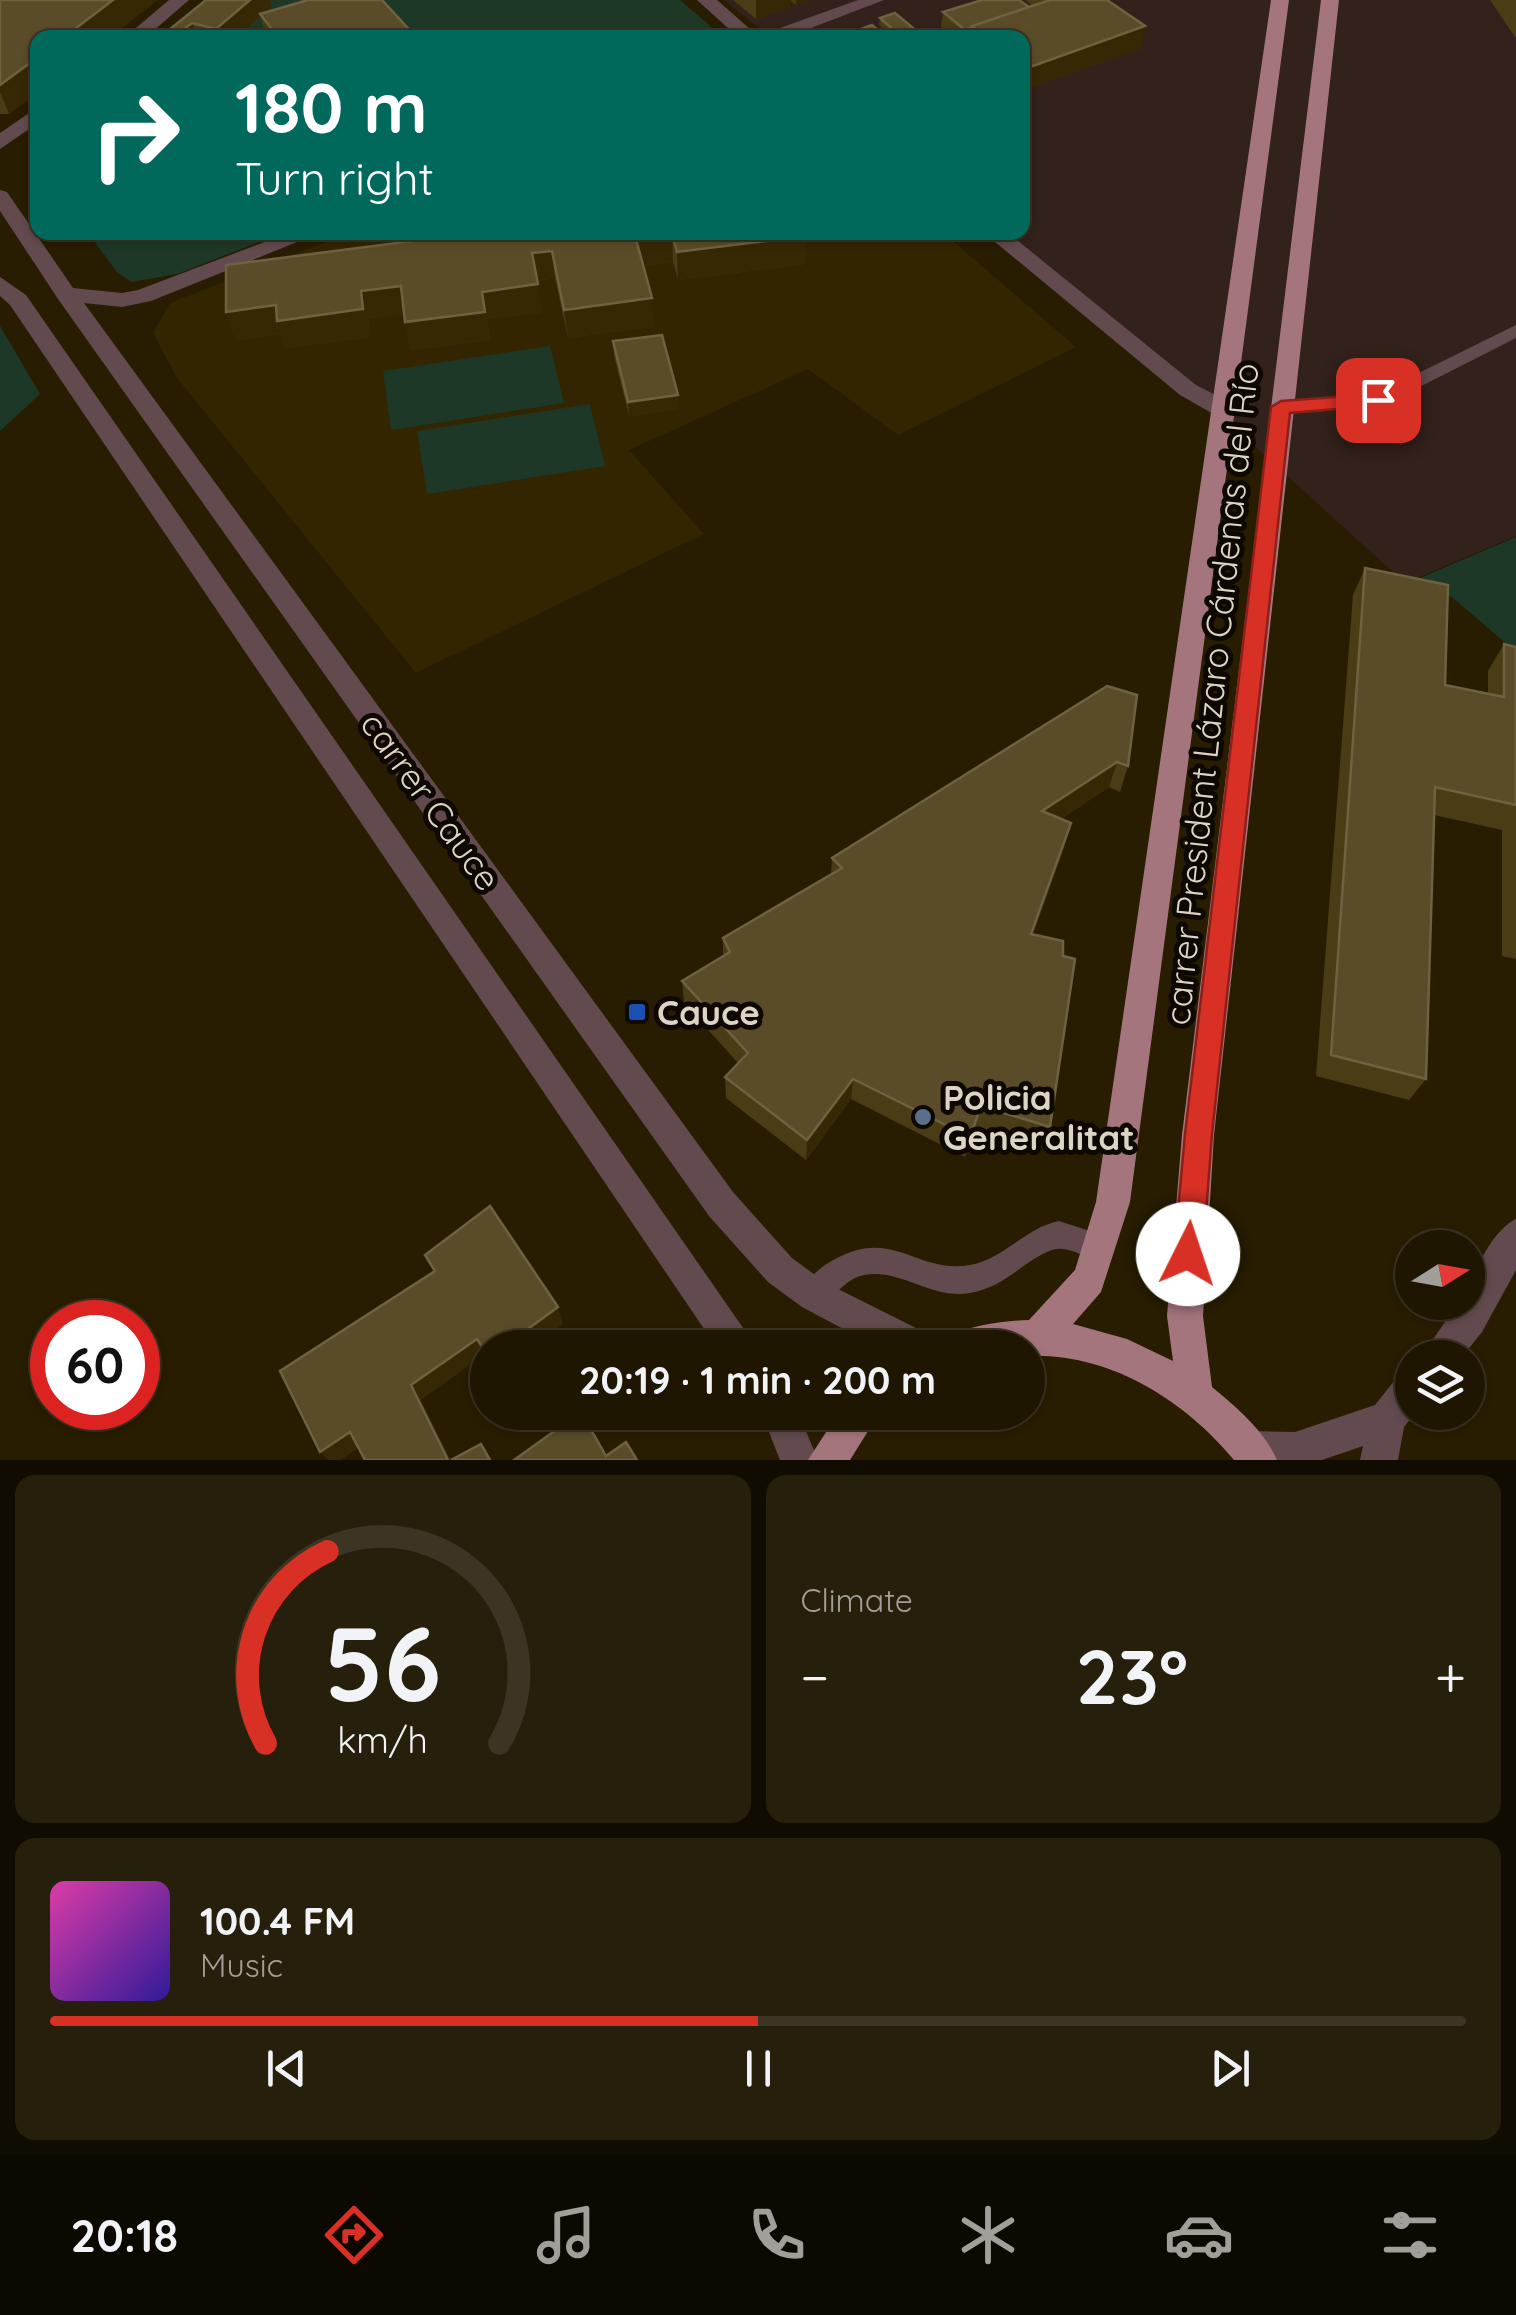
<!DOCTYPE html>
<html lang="en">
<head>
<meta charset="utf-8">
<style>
	:root { --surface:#1e1601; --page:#261f0b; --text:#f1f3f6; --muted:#a19f99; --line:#3c3523; --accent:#d93025 }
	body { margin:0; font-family:Quicksand,sans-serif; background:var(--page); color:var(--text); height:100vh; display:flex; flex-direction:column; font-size:38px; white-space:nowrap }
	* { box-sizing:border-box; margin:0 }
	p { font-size:32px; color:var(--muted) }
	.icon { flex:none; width:55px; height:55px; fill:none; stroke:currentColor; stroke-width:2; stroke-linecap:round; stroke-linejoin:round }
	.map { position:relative; height:1460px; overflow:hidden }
	.details { display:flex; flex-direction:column; gap:15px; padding:15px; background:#100c01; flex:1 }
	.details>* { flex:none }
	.top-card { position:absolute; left:30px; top:30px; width:1000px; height:210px; border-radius:20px; box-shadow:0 2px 8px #0004,0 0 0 2px var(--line); background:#00695c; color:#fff; overflow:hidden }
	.needle { width:65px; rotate:79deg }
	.controls { position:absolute; left:1395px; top:1230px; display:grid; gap:20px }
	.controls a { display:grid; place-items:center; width:90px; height:90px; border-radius:50%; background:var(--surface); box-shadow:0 2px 8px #0004,0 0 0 2px var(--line); font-size:50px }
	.speed { position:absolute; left:30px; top:1300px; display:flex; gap:20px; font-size:50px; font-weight:700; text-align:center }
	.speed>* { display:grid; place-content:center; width:130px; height:130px; border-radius:50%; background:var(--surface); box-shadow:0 2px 8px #0004,0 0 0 2px var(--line); line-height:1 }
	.speed .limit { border:15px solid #d22; background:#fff; color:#111 }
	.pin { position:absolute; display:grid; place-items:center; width:85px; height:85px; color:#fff; margin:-42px; border-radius:20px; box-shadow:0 5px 15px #0006 }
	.me { position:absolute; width:110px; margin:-55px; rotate:4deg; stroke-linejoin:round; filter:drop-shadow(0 0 8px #0008) }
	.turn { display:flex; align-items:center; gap:35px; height:210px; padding:0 40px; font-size:45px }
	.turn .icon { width:130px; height:130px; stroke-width:2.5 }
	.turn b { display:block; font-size:70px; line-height:85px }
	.big { font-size:75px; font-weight:700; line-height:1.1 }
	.details .tile { flex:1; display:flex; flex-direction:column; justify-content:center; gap:15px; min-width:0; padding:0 35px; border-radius:20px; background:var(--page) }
	.details .dial { align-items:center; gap:0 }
	.dial svg { height:260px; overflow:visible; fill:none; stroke:var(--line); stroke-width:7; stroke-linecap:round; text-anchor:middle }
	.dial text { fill:var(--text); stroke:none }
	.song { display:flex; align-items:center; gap:30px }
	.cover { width:120px; height:120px; border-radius:15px; background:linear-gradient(135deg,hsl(320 70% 55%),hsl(250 70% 35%)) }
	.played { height:10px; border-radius:5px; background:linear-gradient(90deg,var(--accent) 50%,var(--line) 50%) }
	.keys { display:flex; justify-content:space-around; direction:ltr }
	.heat { display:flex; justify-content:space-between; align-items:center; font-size:55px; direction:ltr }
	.details .tiles { flex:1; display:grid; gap:15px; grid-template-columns:1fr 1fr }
	.tile:last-child { grid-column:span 2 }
	.trip { position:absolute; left:470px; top:1330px; width:575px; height:100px; border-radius:50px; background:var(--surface); box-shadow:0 2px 8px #0004,0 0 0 2px var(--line); font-weight:700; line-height:100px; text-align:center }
	.dock { display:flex; height:160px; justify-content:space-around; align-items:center; background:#0c0900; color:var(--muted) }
	.dock .icon { width:70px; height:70px }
	.dock .current { color:var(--accent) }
	.dock b { font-size:45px; color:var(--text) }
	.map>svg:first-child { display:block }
	.built { fill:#332500 }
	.industrial { fill:#33211b }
	.green { fill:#1e3827 }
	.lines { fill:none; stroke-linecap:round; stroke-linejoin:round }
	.service { fill:#624a4e; fill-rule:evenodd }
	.minor { fill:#624a4e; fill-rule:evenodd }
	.tertiary { fill:#624a4e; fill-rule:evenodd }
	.primary { fill:#a5757d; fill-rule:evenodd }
	.wall { fill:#4a3c15 }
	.shaded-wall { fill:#362805 }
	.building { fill:#5a4c28; stroke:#6e6240; stroke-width:2.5 }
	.route { fill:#d93025; stroke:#8d1f18; stroke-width:2.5 }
	.transit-dot { fill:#1a4fb4; stroke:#0d0801; stroke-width:4 }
	.service-dot { fill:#5c6f8a; stroke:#0d0801; stroke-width:4 }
	.labels { text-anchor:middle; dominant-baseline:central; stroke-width:10; stroke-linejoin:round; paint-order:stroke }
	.street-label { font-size:35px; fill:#dcd5c4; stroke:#0d0801 }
	.poi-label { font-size:35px; font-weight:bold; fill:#dcd5c4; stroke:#0d0801; text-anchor:start }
</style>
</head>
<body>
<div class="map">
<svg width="1516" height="1460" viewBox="0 0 1516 1460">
	<rect width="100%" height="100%" fill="#281d01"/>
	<path class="built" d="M942,232L1076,347L898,435L808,369L629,450L704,534L416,673L177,378L153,333L170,303L349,233Z"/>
	<path class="industrial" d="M724,0H1516V536L1405,583L1154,355L1005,233L1022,232V38L770,37Z"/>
	<g class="green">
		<path d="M237,0H680L723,37L192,38Z"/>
		<path d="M88,233H282L177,274L131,282L117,272Z"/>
		<path d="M0,326L40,394L0,431Z"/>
		<path d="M550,346L564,403L391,430L383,371Z"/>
		<path d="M590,404L605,466L427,494L417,431Z"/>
		<path d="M1516,537V652L1452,597L1399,587Z"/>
	</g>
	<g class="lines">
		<g class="service">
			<path d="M1516,325V338L1384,405L1281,413L1272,407L1281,401L1374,395Z"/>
			<path d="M1059,1221L1111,1238L1115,1248L1111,1258C1090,1266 1072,1243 1052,1250C1022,1261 1006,1287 970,1293C933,1300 900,1268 864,1275C843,1279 833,1301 814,1309L804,1305L800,1295C807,1278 821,1266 837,1258C894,1228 917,1274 970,1265C1004,1259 1025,1228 1059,1221Z"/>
		</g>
		<g class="minor">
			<path d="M697,0H717L758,36L858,0H884L785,38H739Z"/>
			<path d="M0,190L7,192L73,288L122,293L138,290L291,232H322L151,301L122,307L84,303L733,1192L792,1258L826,1283L930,1335L935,1348H879L802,1307L768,1282L709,1216L58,299L0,211Z"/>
			<path d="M983,232H1007L1196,385L1231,403L1235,409L1231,415H1215L1180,395Z"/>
			<path d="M0,277L26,295L757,1348H717L10,305L0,296Z"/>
			<path d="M761,1412H798L818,1460H780Z"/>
		</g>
		<g class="tertiary">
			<path d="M169,0H189L145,38H124Z"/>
			<path d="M38,107V123L0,149V133Z"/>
			<path d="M1516,1219V1270L1482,1332L1461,1358H1420L1459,1302H1468C1468,1278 1493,1229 1516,1219Z"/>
			<path d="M1412,1370V1412H1416L1404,1427L1398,1460H1360L1363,1446L1322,1460H1236L1231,1450L1237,1437L1250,1431L1295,1432L1375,1405L1399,1375Z"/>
		</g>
		<g class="primary">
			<path d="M1271,0H1289L1130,1202L1101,1292L1073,1324L1127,1339L1173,1361L1167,1316L1182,1135L1321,0H1339L1214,1135L1203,1316L1212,1387C1236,1407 1264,1430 1277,1460H1234C1183,1399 1109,1353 1028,1356V1348H945L950,1335C975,1325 1002,1321 1029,1320L1075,1270L1096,1202Z"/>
			<path d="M839,1412H880L850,1460H808Z"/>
		</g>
	</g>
	<g class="wall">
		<path d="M0,0H157L109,38H38L9,114H0Z"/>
		<path d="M206,0L272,7L266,12L301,2L300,0H382L417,38H266L261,17L236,38H159Z"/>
		<path d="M733,0H810L796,5L791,1V7L756,19Z"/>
		<path d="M1025,0H1107L1141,48L1024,90L1022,38H955L941,27L943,12L1033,6Z"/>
		<path d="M1490,0H1516V37H1515Z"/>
		<path d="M880,18L912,35L905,38H894L879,25Z"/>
		<path d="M805,232V264L678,280L673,262L643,266L654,326L568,338L555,278L537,281L542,312L487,319L490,340L411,350L404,314L368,319L370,337L285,348L281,334L236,340L226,312L523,234Z"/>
		<path d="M613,341L679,409L629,416L614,356Z"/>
		<path d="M1365,568L1445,685L1488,694V671L1504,644L1516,647V959L1502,956V830L1434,815L1426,1079L1409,1100L1316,1076L1353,595Z"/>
		<path d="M1107,686L1128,766L1120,792L1109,787L1061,819L1064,848L1033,934L1050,1127L1042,1147L975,1127L965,1157L851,1099L806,1160L726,1098L725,1077L738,1063L684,1003L682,981L723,956V938L831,875L832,858Z"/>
	</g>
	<g class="shaded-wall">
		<path d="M113,0H157L109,38H63Z"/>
		<path d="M250,0H270L272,7L236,38H218L216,29Z"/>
		<path d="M756,0H791V7L756,19Z"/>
		<path d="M796,0H810L796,5Z"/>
		<path d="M192,23L197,38L183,30Z"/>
		<path d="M1145,26L1141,48L1024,90L1027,68Z"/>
		<path d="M913,28L912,35L897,38V33Z"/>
		<path d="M971,28L970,38H964L965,30Z"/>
		<path d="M38,57V93L9,114L0,92V85Z"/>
		<path d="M672,234L673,262L638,267L636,239Z"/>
		<path d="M806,236L805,264L678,280L677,252Z"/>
		<path d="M552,251L555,278L535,281L532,253Z"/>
		<path d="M538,284L542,312L487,319L490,340L411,350L405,322L482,292Z"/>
		<path d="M401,286L407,314L368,319L370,337L285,348L281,334L236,340L226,312Z"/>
		<path d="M652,298L654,326L568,338L564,310Z"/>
		<path d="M678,395L679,409L629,416L628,402Z"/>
		<path d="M1117,762L1109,787L1035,836L1042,811Z"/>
		<path d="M1071,823L1064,848L1024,957L1031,934Z"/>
		<path d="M853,1079L851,1099L806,1160L807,1140Z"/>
		<path d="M558,1307L563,1324L531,1348H502Z"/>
		<path d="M477,1339L485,1354L421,1400L451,1460H448L411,1385Z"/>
		<path d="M350,1432L362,1445L341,1460H328L320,1452Z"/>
	</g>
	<g class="building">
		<path d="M0,0H113L63,38H38V57L0,85Z"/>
		<path d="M206,0H250L216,29L192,23L183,30L207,36L205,38H159Z"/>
		<path d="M308,0H382L417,38H279L260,14Z"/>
		<path d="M982,0H1019L1029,7L965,30L943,12Z"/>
		<path d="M1050,0H1107L1145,26L1027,68L1022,65V38H986L972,26Z"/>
		<path d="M895,13L913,28L897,33L880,18Z"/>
		<path d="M872,25L888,38H837Z"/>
		<path d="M482,232H523V234L538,232H805L806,236L677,252L672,234L636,239L652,298L564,310L552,251L532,253L538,284L482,292L485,312L405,322L401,286L361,291L363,309L277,321L276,305L226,312V265Z"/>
		<path d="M662,335L678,395L628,402L613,341Z"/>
		<path d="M1365,568L1448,585L1445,685L1504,697V644L1516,647V805L1435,787L1426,1079L1331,1055Z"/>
		<path d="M1107,686L1137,695L1128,766L1117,762L1042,811L1071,823L1031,934L1063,941V956L1075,959L1050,1127L981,1106L970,1137L853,1079L807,1140L725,1077L748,1053L682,981L730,952L723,938L842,868L832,858Z"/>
		<path d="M490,1206L558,1307L502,1348H488V1356L477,1339L411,1385L448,1460H365L350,1432L320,1452L280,1371L435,1271L425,1255Z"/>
		<path d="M581,1412L606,1456L626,1442L637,1460H514Z"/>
		<path d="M481,1444L490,1460H451Z"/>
	</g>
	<path class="route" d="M1378,394L1387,400L1384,405L1290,413L1212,1134L1203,1254L1199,1264L1188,1268L1178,1264L1174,1254L1185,1134L1271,407L1281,401Z"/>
	<rect class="transit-dot" x="627" y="1002" width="20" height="20" rx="5"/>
	<circle class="service-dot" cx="923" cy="1117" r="10"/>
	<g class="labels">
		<g class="street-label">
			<text transform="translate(1211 694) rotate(-84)">carrer President Lázaro Cárdenas del Río</text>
			<text transform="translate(431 801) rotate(54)">carrer Cauce</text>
		</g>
		<g class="poi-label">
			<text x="657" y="1012">Cauce</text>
			<text x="943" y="1097">Policia<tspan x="943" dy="40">Generalitat</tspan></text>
		</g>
	</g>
</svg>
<div class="controls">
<a><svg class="needle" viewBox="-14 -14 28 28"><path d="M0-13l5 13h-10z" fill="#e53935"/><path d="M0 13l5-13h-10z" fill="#a19f99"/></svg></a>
<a><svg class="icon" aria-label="layers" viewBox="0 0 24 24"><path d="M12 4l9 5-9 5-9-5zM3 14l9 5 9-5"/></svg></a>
</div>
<div class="speed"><div class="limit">60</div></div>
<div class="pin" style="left:1378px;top:400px;background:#d93025"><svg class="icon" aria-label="arrive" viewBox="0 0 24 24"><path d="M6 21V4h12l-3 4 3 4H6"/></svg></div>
<svg class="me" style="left:1188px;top:1254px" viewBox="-20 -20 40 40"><circle r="19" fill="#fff"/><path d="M0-13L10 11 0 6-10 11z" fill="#d93025"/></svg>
<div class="trip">20:19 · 1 min · 200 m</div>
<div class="top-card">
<div class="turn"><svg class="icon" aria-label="right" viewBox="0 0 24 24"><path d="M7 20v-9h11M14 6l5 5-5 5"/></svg><div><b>180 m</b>Turn right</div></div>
</div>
</div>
<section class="details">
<div class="tiles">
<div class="tile dial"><svg viewBox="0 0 100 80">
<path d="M14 69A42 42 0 1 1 86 69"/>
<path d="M14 69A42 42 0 0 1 33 10" stroke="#d93025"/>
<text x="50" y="56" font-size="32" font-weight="700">56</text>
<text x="50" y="72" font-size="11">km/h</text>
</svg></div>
<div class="tile"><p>Climate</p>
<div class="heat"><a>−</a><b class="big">23°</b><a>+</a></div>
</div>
<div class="tile">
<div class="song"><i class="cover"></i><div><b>100.4 FM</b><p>Music</p></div></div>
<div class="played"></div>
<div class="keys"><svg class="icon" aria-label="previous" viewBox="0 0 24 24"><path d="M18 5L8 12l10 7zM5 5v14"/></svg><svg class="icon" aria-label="pause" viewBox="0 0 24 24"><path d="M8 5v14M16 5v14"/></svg><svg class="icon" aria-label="next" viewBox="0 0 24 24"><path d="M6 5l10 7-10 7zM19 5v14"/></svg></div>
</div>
</div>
</section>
<nav class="dock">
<b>20:18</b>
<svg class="icon current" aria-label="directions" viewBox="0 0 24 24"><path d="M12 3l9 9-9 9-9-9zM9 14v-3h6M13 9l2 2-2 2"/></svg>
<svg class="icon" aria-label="music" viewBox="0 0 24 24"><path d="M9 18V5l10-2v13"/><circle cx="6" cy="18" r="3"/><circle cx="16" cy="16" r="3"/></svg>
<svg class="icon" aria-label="phone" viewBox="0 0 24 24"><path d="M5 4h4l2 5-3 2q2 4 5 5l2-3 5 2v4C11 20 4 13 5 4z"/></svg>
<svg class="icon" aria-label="climate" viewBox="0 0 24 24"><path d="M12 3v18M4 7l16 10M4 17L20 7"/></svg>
<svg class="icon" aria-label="car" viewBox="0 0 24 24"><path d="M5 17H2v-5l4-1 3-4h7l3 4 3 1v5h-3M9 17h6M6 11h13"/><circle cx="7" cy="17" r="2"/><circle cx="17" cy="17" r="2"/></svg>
<svg class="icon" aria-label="filters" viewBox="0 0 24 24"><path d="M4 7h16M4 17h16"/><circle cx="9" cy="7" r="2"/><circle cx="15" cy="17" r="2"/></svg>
</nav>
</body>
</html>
